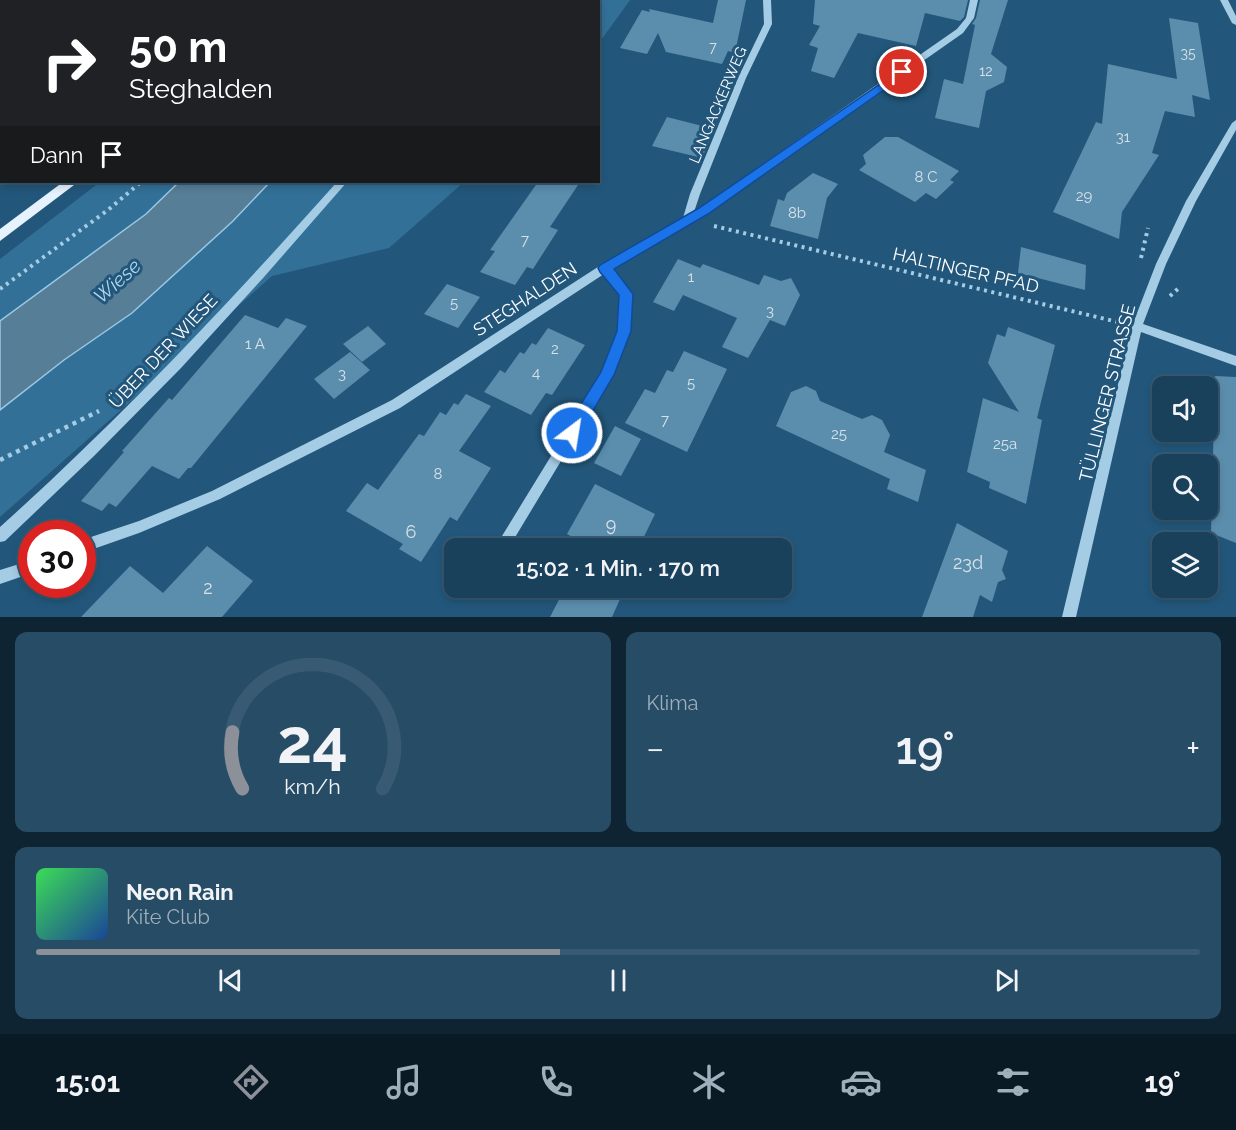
<!DOCTYPE html>
<html lang="de">
<head>
<meta charset="utf-8">
<style>
	:root { --surface:#1a415c; --page:#274c65; --text:#f1f3f6; --muted:#9fafbb; --line:#385a72; --accent:#8c9099 }
	body { margin:0; font-family:Raleway,sans-serif; background:var(--page); color:var(--text); height:100vh; display:flex; flex-direction:column; font-size:22px; white-space:nowrap }
	* { box-sizing:border-box; margin:0 }
	p { font-size:20px; color:var(--muted) }
	.icon { flex:none; width:33px; height:33px; fill:none; stroke:currentColor; stroke-width:2; stroke-linecap:round; stroke-linejoin:round }
	.map { position:relative; height:617px; overflow:hidden }
	.details { display:flex; flex-direction:column; gap:15px; padding:15px; background:#0e2433; flex:1 }
	.details>* { flex:none }
	.top-card { position:absolute; left:0px; top:0px; width:600px; height:183px; box-shadow:0 3px 9px #0003,0 0 0 2px var(--line); background:#202124; color:#fff; overflow:hidden }
	.tools { position:absolute; left:1152px; top:376px; display:grid; gap:12px }
	.tools a { display:grid; place-items:center; width:66px; height:66px; border-radius:12px; background:var(--surface); box-shadow:0 3px 9px #0003,0 0 0 2px var(--line); font-size:30px }
	.speed { position:absolute; left:18px; top:520px; display:flex; gap:12px; font-size:30px; font-weight:700; text-align:center }
	.speed>* { display:grid; place-content:center; width:78px; height:78px; border-radius:50%; background:var(--surface); box-shadow:0 3px 9px #0003,0 0 0 2px var(--line); line-height:1 }
	.speed .limit { border:9px solid #d22; background:#fff; color:#111 }
	.pin { position:absolute; display:grid; place-items:center; width:51px; height:51px; color:#fff; margin:-26px; border:3px solid #fff; border-radius:50%; box-shadow:0 2px 6px #0007 }
	.me { position:absolute; width:66px; margin:-33px; rotate:31deg; stroke-linejoin:round; filter:drop-shadow(0 0 4px #0008) }
	.turn { display:flex; align-items:center; gap:21px; height:126px; padding:0 30px; font-size:27px }
	.turn .icon { width:78px; height:78px; stroke-width:2.5 }
	.turn b { display:block; font-size:42px; line-height:51px }
	.then { display:flex; align-items:center; height:57px; padding:0 30px; background:#0003; gap:12px; font-size:22px }
	.big { font-size:45px; font-weight:600; line-height:1.1 }
	.details .widget { flex:1; display:flex; flex-direction:column; justify-content:center; gap:9px; min-width:0; padding:0 21px; border-radius:12px; background:var(--page) }
	.details .dial { align-items:center; gap:0 }
	.dial svg { height:156px; overflow:visible; fill:none; stroke:var(--line); stroke-width:7; stroke-linecap:round; text-anchor:middle }
	.dial text { fill:var(--text); stroke:none }
	.song { display:flex; align-items:center; gap:18px }
	.cover { width:72px; height:72px; border-radius:9px; background:linear-gradient(135deg,hsl(130 70% 55%),hsl(220 70% 35%)) }
	.played { height:6px; border-radius:3px; background:linear-gradient(90deg,var(--accent) 45%,var(--line) 45%) }
	.keys { display:flex; justify-content:space-around; direction:ltr }
	.heat { display:flex; justify-content:space-between; align-items:center; font-size:33px; direction:ltr }
	.details .tiles { flex:1; display:grid; gap:15px; grid-template-columns:1fr 1fr }
	.widget:last-child { grid-column:span 2 }
	.trip { position:absolute; left:444px; top:538px; width:348px; height:60px; border-radius:12px; background:var(--surface); box-shadow:0 3px 9px #0003,0 0 0 2px var(--line); font-weight:600; line-height:60px; text-align:center }
	.menu { display:flex; height:96px; justify-content:space-around; align-items:center; background:#0a1a25; color:var(--muted) }
	.menu .icon { width:42px; height:42px }
	.menu .selected { color:var(--accent) }
	.menu b { font-size:27px; color:var(--text) }
	.map>svg:first-child { display:block }
	.green { fill:#327097 }
	.water { fill:#577e97; stroke:#99c9e6; stroke-width:1.5 }
	.building { fill:#5b8dad }
	.lines { fill:none; stroke-linecap:round; stroke-linejoin:round }
	.path-far1 { stroke:#a5cce5; stroke-width:4; stroke-dasharray:3 4.5; stroke-linecap:butt }
	.path { stroke:#a5cce5; stroke-width:4.5; stroke-dasharray:4 5; stroke-linecap:butt }
	.minor { fill:#a5cce5; fill-rule:evenodd }
	.major { fill:#e6f2fd; fill-rule:evenodd }
	.route { fill:#1a73e8; stroke:#114b97; stroke-width:1.5 }
	.labels { text-anchor:middle; dominant-baseline:central; stroke-width:6; stroke-linejoin:round; paint-order:stroke }
	.far-number-label { font-size:14px; fill:#d6e2ea }
	.far-street-label { font-size:15px; fill:#fff; stroke:#22577b }
	.number-label { font-size:15px; fill:#d6e2ea }
	.street-label { font-size:18px; fill:#fff; stroke:#22577b }
	.near-number-label { font-size:18px; fill:#d6e2ea }
	.water-label { font-size:20px; font-style:italic; fill:#b0d6ed; stroke:#22577b }
</style>
</head>
<body>
<div class="map">
<svg width="1236" height="617" viewBox="0 0 1236 617">
	<rect width="100%" height="100%" fill="#22577b"/>
	<g class="green">
		<path d="M442,0H630L599,43L598,2H440Z"/>
		<path d="M100,182H179L146,214L0,321V259Z"/>
		<path d="M270,182H464L389,248L272,276L0,517V410L233,221Z"/>
	</g>
	<path class="water" d="M179,182H270L233,221L132,313L64,360L0,410V321L146,214Z"/>
	<g class="building">
		<path d="M718,0H746L735,53L728,51L722,64L666,52L658,33L647,54L620,48L642,10L650,12L649,9L713,23Z"/>
		<path d="M815,0H968L964,17L960,21L925,13L916,46L858,33L834,78L811,71L818,48L809,45L820,26L813,24Z"/>
		<path d="M980,0H1008L991,54L1007,67L1004,82L986,91L979,128L935,118L944,79L963,84L975,25L972,24L976,18Z"/>
		<path d="M1169,18L1198,23L1210,100L1192,95L1195,117L1165,111L1152,153L1159,155L1122,212L1119,239L1053,212L1096,122L1102,124L1108,64L1177,79Z"/>
		<path d="M667,117L714,129L702,158L652,146Z"/>
		<path d="M885,137H898L959,171L950,180L954,182L936,199L926,193L915,202L859,170L866,164L863,155Z"/>
		<path d="M813,173L838,184L827,198L818,239L770,226L778,199L784,201L787,193Z"/>
		<path d="M538,182H580L550,227L558,230L533,269L527,267L515,285L480,272L495,251L490,250Z"/>
		<path d="M1021,247L1086,265L1085,290L1018,273Z"/>
		<path d="M678,259L700,268L703,264L759,285L764,275L781,281L791,278L800,295L785,326L770,320L748,358L722,347L737,318L683,295L674,311L653,302Z"/>
		<path d="M447,284L480,297L458,328L424,314Z"/>
		<path d="M245,315L278,328L286,318L307,326L191,468H188L179,479L152,466L116,507L109,503L102,511L81,501L124,452L122,451L169,398L172,400Z"/>
		<path d="M368,326L386,344L362,362L343,344Z"/>
		<path d="M1008,327L1055,345L1037,418L1042,420L1026,504L989,488L990,482L967,472L983,398L1019,412L988,363L997,334L1005,337Z"/>
		<path d="M548,328L585,345L552,395L546,393L531,415L484,392L500,370L505,373L520,352L524,354L532,343L536,345Z"/>
		<path d="M684,351L727,369L687,452L625,423L645,389L655,393L667,370L673,372Z"/>
		<path d="M350,352L370,370L334,399L314,379Z"/>
		<path d="M1215,376L1236,377V543L1211,533Z"/>
		<path d="M806,386L816,391L820,401L862,419L872,415L882,420L890,435L884,452L926,470L918,502L887,489L890,479L776,426L791,392Z"/>
		<path d="M466,394L491,406L459,451L491,468L457,521L450,517L421,562L399,549L403,544L346,511L367,483L378,490L419,434L424,436L440,412L446,415L454,403L458,405Z"/>
		<path d="M615,426L641,439L621,476L594,463Z"/>
		<path d="M595,484L655,514L638,549H571L576,539L567,534Z"/>
		<path d="M957,523L1008,551L1002,570L1006,579L998,582L992,602L980,595L973,617H922Z"/>
		<path d="M207,546L253,581L222,617H81L130,566L163,593Z"/>
		<path d="M565,588H625L612,617H550Z"/>
	</g>
	<g class="lines">
		<g class="path-far1">
			<path d="M714,226L1118,322"/>
			<path d="M1141,258L1148,228"/>
			<path d="M0,289L108,210L141,182"/>
			<path d="M1170,296L1181,286"/>
		</g>
		<path class="path" d="M0,460L99,411"/>
		<g class="minor">
			<path d="M503,0H511L510,2H503Z"/>
			<path d="M763,0H771L772,24L746,78L700,194L694,212L957,29L966,18L970,0H978L974,18L963,33L706,213L612,269L631,294L629,331L611,378L508,549H494L602,373L619,331L621,295L604,274L400,408L220,499L139,533L82,553V540L139,521L212,491L392,400L601,265L683,218L690,194L738,78L764,24Z"/>
			<path d="M1220,0H1228L1236,16V25L1232,23Z"/>
			<path d="M1236,120V130L1196,201L1166,264L1143,324L1236,356V366L1141,332L1076,617H1062L1132,326L1156,264L1186,201L1232,123Z"/>
			<path d="M337,182H347L264,277L181,368L94,456L5,541L0,542V527C120,419 230,302 337,182Z"/>
			<path d="M32,560V573L0,584V570Z"/>
		</g>
		<g class="major">
			<path d="M284,0H295L283,2Z"/>
			<path d="M63,182H78L0,241V229Z"/>
		</g>
	</g>
	<path class="route" d="M902,69L907,72L905,75L708,214L614,269L633,294L631,331L614,375L577,438L572,440L566,438L564,433L566,428L601,372L617,331L619,295L600,272L598,268L600,265L699,208Z"/>
	<g class="labels">
		<g class="far-number-label">
			<text x="713" y="47">7</text>
			<text x="1188" y="53">35</text>
			<text x="986" y="71">12</text>
		</g>
		<g class="far-street-label">
			<text transform="translate(718 105) rotate(-67)">LANGACKERWEG</text>
		</g>
		<g class="number-label">
			<text x="1123" y="137">31</text>
			<text x="926" y="177">8 C</text>
			<text x="1084" y="196">29</text>
			<text x="797" y="213">8b</text>
			<text x="525" y="240">7</text>
			<text x="691" y="277">1</text>
			<text x="454" y="303">5</text>
			<text x="770" y="311">3</text>
			<text x="255" y="344">1 A</text>
			<text x="555" y="349">2</text>
			<text x="536" y="373">4</text>
			<text x="342" y="374">3</text>
			<text x="691" y="383">5</text>
			<text x="665" y="420">7</text>
			<text x="839" y="434">25</text>
			<text x="1005" y="444">25a</text>
			<text x="438" y="474">8</text>
		</g>
		<g class="street-label">
			<text transform="translate(966 270) rotate(13)">HALTINGER PFAD</text>
			<text transform="translate(525 299) rotate(-33)">STEGHALDEN</text>
			<text transform="translate(163 351) rotate(-47)">ÜBER DER WIESE</text>
			<text transform="translate(1107 393) rotate(-76)">TÜLLINGER STRASSE</text>
		</g>
		<g class="near-number-label">
			<text x="611" y="524">9</text>
			<text x="411" y="531">6</text>
			<text x="968" y="562">23d</text>
			<text x="208" y="587">2</text>
		</g>
		<g class="water-label">
			<text transform="translate(117 281) rotate(-42)">Wiese</text>
		</g>
	</g>
</svg>
<div class="tools">
<a><svg class="icon" aria-label="sound" viewBox="0 0 24 24"><path d="M4 9h4l5-4v14l-5-4H4zM17 9q2 3 0 6"/></svg></a>
<a><svg class="icon" aria-label="search" viewBox="0 0 24 24"><circle cx="10" cy="10" r="6"/><path d="M15 15l6 6"/></svg></a>
<a><svg class="icon" aria-label="layers" viewBox="0 0 24 24"><path d="M12 4l9 5-9 5-9-5zM3 14l9 5 9-5"/></svg></a>
</div>
<div class="speed"><div class="limit">30</div></div>
<div class="pin" style="left:902px;top:72px;background:#d93025"><svg class="icon" aria-label="arrive" viewBox="0 0 24 24"><path d="M6 21V4h12l-3 4 3 4H6"/></svg></div>
<svg class="me" style="left:572px;top:433px" viewBox="-20 -20 40 40"><circle r="17" fill="#1a73e8" stroke="#fff" stroke-width="3"/><path d="M0-11L8 9 0 5-8 9z" fill="#fff"/></svg>
<div class="trip">15:02 · 1 Min. · 170 m</div>
<div class="top-card">
<div class="turn"><svg class="icon" aria-label="right" viewBox="0 0 24 24"><path d="M7 20v-9h11M14 6l5 5-5 5"/></svg><div><b>50 m</b>Steghalden</div></div>
<div class="then">Dann<svg class="icon" aria-label="arrive" viewBox="0 0 24 24"><path d="M6 21V4h12l-3 4 3 4H6"/></svg></div>
</div>
</div>
<section class="details">
<div class="tiles">
<div class="widget dial"><svg viewBox="0 0 100 80">
<path d="M14 69A42 42 0 1 1 86 69"/>
<path d="M14 69A42 42 0 0 1 9 40" stroke="#8c9099"/>
<text x="50" y="56" font-size="32" font-weight="700">24</text>
<text x="50" y="72" font-size="11">km/h</text>
</svg></div>
<div class="widget"><p>Klima</p>
<div class="heat"><a>−</a><b class="big">19°</b><a>+</a></div>
</div>
<div class="widget">
<div class="song"><i class="cover"></i><div><b>Neon Rain</b><p>Kite Club</p></div></div>
<div class="played"></div>
<div class="keys"><svg class="icon" aria-label="previous" viewBox="0 0 24 24"><path d="M18 5L8 12l10 7zM5 5v14"/></svg><svg class="icon" aria-label="pause" viewBox="0 0 24 24"><path d="M8 5v14M16 5v14"/></svg><svg class="icon" aria-label="next" viewBox="0 0 24 24"><path d="M6 5l10 7-10 7zM19 5v14"/></svg></div>
</div>
</div>
</section>
<nav class="menu">
<b>15:01</b>
<svg class="icon selected" aria-label="directions" viewBox="0 0 24 24"><path d="M12 3l9 9-9 9-9-9zM9 14v-3h6M13 9l2 2-2 2"/></svg>
<svg class="icon" aria-label="music" viewBox="0 0 24 24"><path d="M9 18V5l10-2v13"/><circle cx="6" cy="18" r="3"/><circle cx="16" cy="16" r="3"/></svg>
<svg class="icon" aria-label="phone" viewBox="0 0 24 24"><path d="M5 4h4l2 5-3 2q2 4 5 5l2-3 5 2v4C11 20 4 13 5 4z"/></svg>
<svg class="icon" aria-label="climate" viewBox="0 0 24 24"><path d="M12 3v18M4 7l16 10M4 17L20 7"/></svg>
<svg class="icon" aria-label="car" viewBox="0 0 24 24"><path d="M5 17H2v-5l4-1 3-4h7l3 4 3 1v5h-3M9 17h6M6 11h13"/><circle cx="7" cy="17" r="2"/><circle cx="17" cy="17" r="2"/></svg>
<svg class="icon" aria-label="filters" viewBox="0 0 24 24"><path d="M4 7h16M4 17h16"/><circle cx="9" cy="7" r="2"/><circle cx="15" cy="17" r="2"/></svg>
<b>19°</b>
</nav>
</body>
</html>
